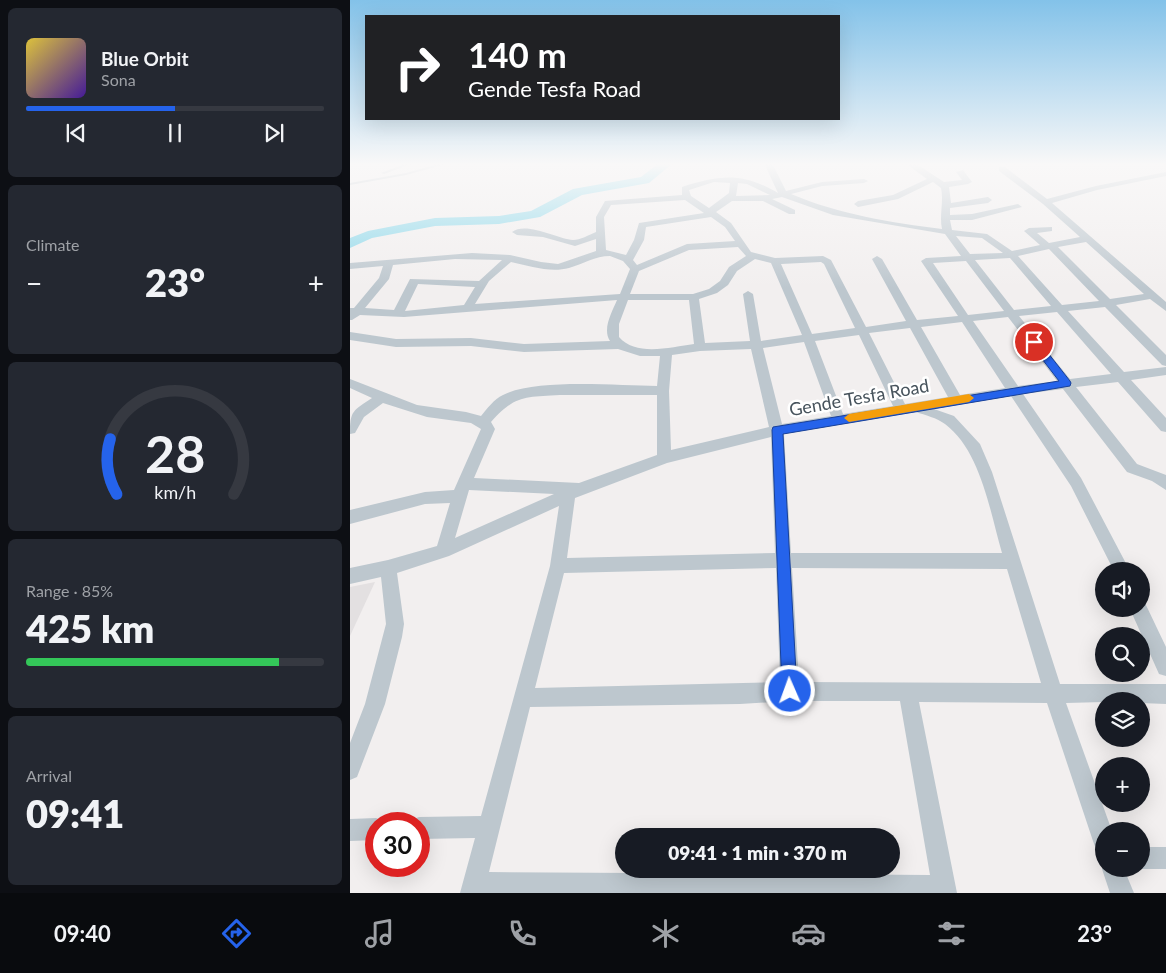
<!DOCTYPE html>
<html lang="en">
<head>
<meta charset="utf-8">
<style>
	:root { --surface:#171b24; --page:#242831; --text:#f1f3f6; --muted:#9ea1a6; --line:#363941; --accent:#2563eb }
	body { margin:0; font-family:Lato,sans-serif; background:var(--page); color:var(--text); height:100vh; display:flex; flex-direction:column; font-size:19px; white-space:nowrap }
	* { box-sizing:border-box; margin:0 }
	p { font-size:16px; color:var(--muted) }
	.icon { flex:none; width:28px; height:28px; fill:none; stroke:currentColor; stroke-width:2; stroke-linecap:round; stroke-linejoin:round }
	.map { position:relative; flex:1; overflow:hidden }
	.side { display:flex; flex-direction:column; gap:8px; padding:8px; background:#0d0f14; width:350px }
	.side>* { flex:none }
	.top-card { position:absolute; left:15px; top:15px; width:475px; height:105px; border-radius:0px; box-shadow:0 5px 20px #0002; background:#202124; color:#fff; overflow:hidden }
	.buttons { position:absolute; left:745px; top:562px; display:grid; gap:10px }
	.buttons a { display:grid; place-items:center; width:55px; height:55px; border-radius:50%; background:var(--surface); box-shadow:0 5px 20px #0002; font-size:25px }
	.speed { position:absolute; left:15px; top:812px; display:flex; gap:10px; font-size:25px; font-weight:700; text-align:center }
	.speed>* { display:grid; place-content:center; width:65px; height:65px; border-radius:50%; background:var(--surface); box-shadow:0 5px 20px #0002; line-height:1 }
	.speed .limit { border:8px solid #d22; background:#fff; color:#111 }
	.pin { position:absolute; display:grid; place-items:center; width:42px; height:42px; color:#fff; margin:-21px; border:2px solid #fff; border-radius:50%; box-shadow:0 1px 5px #0007 }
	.me { position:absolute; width:55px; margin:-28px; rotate:358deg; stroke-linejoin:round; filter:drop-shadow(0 0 4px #0008) }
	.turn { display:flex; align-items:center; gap:18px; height:105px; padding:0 20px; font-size:22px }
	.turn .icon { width:65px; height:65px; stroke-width:2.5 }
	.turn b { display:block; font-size:35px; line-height:42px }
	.big { font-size:38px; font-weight:800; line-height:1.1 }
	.side .tile { flex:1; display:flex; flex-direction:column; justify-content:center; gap:8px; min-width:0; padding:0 18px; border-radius:8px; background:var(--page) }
	.side .dial { align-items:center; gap:0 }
	.dial svg { height:130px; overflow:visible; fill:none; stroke:var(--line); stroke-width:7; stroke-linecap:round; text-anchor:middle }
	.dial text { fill:var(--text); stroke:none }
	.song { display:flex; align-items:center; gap:15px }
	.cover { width:60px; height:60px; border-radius:8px; background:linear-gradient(135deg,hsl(50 70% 55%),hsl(260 70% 35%)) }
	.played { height:5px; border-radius:2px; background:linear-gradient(90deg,var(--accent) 50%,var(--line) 50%) }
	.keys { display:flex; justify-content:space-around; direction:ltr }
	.heat { display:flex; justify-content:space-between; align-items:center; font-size:28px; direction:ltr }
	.charge { height:8px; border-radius:4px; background:linear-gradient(90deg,#34c759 85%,var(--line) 0) }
	.trip { position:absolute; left:265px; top:828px; width:285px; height:50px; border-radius:25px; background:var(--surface); box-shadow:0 5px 20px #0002; font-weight:800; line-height:50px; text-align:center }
	.tabs { display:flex; height:80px; justify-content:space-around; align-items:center; background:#090b0e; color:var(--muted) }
	.tabs .icon { width:35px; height:35px }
	.tabs .current { color:var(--accent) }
	.tabs b { font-size:22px; color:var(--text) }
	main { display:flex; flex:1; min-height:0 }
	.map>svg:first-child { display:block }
	.education { fill:#e3e0e1 }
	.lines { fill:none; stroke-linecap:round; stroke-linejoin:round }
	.river { fill:#8dd8ea; fill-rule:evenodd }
	.service { fill:#bdc7ce; fill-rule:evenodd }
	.minor { fill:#bdc7ce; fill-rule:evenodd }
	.route { fill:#2563eb; stroke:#184099 }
	.slow { fill:#f59e0b }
	.labels { text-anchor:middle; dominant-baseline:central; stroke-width:5; stroke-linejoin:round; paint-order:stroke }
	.street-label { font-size:18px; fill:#47535c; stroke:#fff }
</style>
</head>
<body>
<main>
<section class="side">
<div class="tile">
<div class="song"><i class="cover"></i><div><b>Blue Orbit</b><p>Sona</p></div></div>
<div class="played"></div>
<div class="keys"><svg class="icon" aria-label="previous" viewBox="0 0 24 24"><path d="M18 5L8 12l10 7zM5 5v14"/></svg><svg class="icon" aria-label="pause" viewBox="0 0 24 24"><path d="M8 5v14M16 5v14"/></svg><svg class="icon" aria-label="next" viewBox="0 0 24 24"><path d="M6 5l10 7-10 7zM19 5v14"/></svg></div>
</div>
<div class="tile"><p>Climate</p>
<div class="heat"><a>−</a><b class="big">23°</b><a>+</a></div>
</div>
<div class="tile dial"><svg viewBox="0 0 100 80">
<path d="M14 69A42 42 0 1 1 86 69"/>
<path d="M14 69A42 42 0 0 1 10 35" stroke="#2563eb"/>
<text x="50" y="56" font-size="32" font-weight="700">28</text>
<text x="50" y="72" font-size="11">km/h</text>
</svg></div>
<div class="tile"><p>Range · 85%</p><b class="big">425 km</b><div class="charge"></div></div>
<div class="tile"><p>Arrival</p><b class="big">09:41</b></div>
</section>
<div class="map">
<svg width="816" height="893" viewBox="0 0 816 893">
	<rect width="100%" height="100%" fill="#f2efef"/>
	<path class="education" d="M25,582L0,636V587Z"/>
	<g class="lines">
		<path class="river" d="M309,163H323L299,183L232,195L190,217L149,224L85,226L22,238L0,248V238L18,231L85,218L149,216L181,211L223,189L291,177Z"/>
		<g class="service">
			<path d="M57,163H64L34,174L31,173Z"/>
			<path d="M92,163H100L56,175L0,185V183L56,173Z"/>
		</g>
		<g class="minor">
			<path d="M414,163H422L436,191L472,182L514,179L518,181L514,183L472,186L441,194C488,214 542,223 592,229C589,215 594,202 591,188L583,182L548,199L508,207L504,204L508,201L543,195L577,179L555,163H565L594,182L612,180L606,172L613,170L622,182L618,184L599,187L601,203L638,197L642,200L638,203L600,208V215L622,214L668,204L672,207L622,220H600L602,230L637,234L662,251L690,245L674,231L679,228L702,227V231L687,233L699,243L730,237L693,204L649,171V167H655L697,199L746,186L816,172V176L747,190L702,203L816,302V311L800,299L766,305L816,355V366L812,365L755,307L718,311L774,372L816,367V375L781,380L816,418V432L811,431L768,382L726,387L787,464L816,475V490L802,481L777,472L713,389L673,394L731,478L780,571H764L721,486L661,396L584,409L604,416L630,444L642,472L710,684H816V704L791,703V701L716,703L762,831H754V852L746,849L743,841L697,703L569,702L607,893H110L125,838L69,839V824H60L61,820L69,817L131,816L200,566L209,506L99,556L47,573L54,624L52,637L35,704L7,777L0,780V743L15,704L36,624L31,577L0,584V568L38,560L87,546L100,503L75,504L0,524V510L75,492L104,490L131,429L121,423L77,417L33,403L14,417L5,433L0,434C0,410 3,411 22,398L0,388V379L67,405L116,412L131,416C137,409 144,399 153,395C186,378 268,386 307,386L310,356H290L268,349L174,352L121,346L46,347L0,340V332L46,339L121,338L174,344L260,341C252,329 262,312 267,300L54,317L10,315L2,320H0V308H4L29,278L33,266L0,269V263L122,253L160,255L191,262L208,264L246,251V239L225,246L193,237L167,235L162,232C176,221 208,239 223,240C230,240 239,235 246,232V217L255,201L332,195V187C370,175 392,172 428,193ZM364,182L380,183L379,193L359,208L341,196L339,190ZM388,183L397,184L420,195L386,196ZM432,197L483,215L595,234L611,256L576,258L571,261L608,316L567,320L532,259L527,256L522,259L556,321L516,327L481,260L473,256L425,258L401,252L381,223L366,212L382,201H413L439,214H445V210L422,199ZM335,200L354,213L289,223L284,240L276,255L256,250L254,217L261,205ZM361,217L375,227L385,241L337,244L287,265L283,260L294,240L296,227ZM606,236L632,238L653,253L620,254ZM736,242L794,294L760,299L708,247ZM388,247L396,256L379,267L370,281L359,289L343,294H280L289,271L339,250ZM699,249L749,301L712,305L668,256ZM260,256L273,261L280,269L270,294L125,304L139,281L161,262C180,266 200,273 219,268C233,264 245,256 260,256ZM660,258L701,306L664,310L625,260ZM105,259L152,260L129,281L60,279L44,310L15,308L39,279L43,265ZM405,259L421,263L452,335L411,341L403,294L398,291L393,294L400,341L355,343L349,299L367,293L378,285L387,271ZM616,261L654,311L618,315L583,263ZM471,262L474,264L505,328L462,334L431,264ZM68,284L125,287L114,305L55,311ZM278,300H339L344,344C321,347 286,357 269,337V324ZM707,312L761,374L720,379L669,316ZM658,317L707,381L668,386L623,321ZM612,322L655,388L610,395L571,327ZM560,328L598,397L555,404L519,333ZM509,335L543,406L493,414L465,341ZM454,342L481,416L432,424L413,348ZM401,349L419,427L321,450L319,391L322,355L350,351ZM210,395H307V455L229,483L124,478L145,429L141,422C165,395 175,397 210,395ZM566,412C575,415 587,418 595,424C631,451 640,512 652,553H441L434,434ZM421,437L425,553L217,558L225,498L317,463ZM119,490L204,494L105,538ZM426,568L430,682L185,688L214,573ZM442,568L657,569L691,683L449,682ZM440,701H550L580,875L139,872L180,707L390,704Z"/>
			<path d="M791,601L795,603L816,647V676L809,674L780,609H791Z"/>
			<path d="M26,818L34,821L35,824H26V840L0,841V819Z"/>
			<path d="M791,847H816V869H790H791Z"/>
			<path d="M754,864V869H774L784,893H760L752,869Z"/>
		</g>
	</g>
	<linearGradient id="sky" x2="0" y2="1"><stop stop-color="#83c2e9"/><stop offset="0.57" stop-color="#f9f8f8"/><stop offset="1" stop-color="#f9f8f8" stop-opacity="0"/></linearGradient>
	<rect width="816" height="288" fill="url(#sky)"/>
	<path class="route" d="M684,338L687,339L720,381L721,383L720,386L433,434L447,691L445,697L440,699L434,697L432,691L422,430L423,427L709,381L679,342Z"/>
	<path class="slow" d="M619,394L624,398L619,402L499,422L494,418L499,414Z"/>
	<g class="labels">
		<g class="street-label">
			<text transform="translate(509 397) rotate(-10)">Gende Tesfa Road</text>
		</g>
	</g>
</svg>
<div class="buttons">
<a><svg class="icon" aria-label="sound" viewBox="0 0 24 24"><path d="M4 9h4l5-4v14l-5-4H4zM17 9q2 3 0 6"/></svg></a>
<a><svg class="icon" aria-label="search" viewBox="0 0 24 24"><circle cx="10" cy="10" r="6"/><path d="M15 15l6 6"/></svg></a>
<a><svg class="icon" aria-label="layers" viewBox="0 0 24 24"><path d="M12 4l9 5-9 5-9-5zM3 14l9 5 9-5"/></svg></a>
<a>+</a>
<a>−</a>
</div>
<div class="speed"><div class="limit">30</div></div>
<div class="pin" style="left:684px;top:342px;background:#d93025"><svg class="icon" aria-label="arrive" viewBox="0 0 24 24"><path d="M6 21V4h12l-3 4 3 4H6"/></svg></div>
<svg class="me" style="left:440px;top:691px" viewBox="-20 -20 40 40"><circle r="17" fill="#2563eb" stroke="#fff" stroke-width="3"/><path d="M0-11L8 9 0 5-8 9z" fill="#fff"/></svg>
<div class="trip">09:41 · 1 min · 370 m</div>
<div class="top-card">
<div class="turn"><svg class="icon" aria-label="right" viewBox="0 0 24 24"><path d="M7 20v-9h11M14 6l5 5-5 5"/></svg><div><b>140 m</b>Gende Tesfa Road</div></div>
</div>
</div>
</main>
<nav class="tabs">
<b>09:40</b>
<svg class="icon current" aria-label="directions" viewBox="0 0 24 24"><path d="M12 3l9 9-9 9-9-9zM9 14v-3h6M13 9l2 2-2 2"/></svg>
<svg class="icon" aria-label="music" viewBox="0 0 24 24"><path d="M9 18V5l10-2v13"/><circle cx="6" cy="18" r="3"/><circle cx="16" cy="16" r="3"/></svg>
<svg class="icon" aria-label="phone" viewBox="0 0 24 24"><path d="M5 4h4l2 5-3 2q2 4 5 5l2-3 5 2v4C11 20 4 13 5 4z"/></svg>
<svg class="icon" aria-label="climate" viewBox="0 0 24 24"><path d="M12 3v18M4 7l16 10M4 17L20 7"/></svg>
<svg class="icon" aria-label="car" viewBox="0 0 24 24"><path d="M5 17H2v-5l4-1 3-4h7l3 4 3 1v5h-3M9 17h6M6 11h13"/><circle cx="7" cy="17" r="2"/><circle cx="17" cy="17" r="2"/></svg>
<svg class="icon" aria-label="filters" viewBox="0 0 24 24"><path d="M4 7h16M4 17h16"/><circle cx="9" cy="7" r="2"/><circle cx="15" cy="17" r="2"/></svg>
<b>23°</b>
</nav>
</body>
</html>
